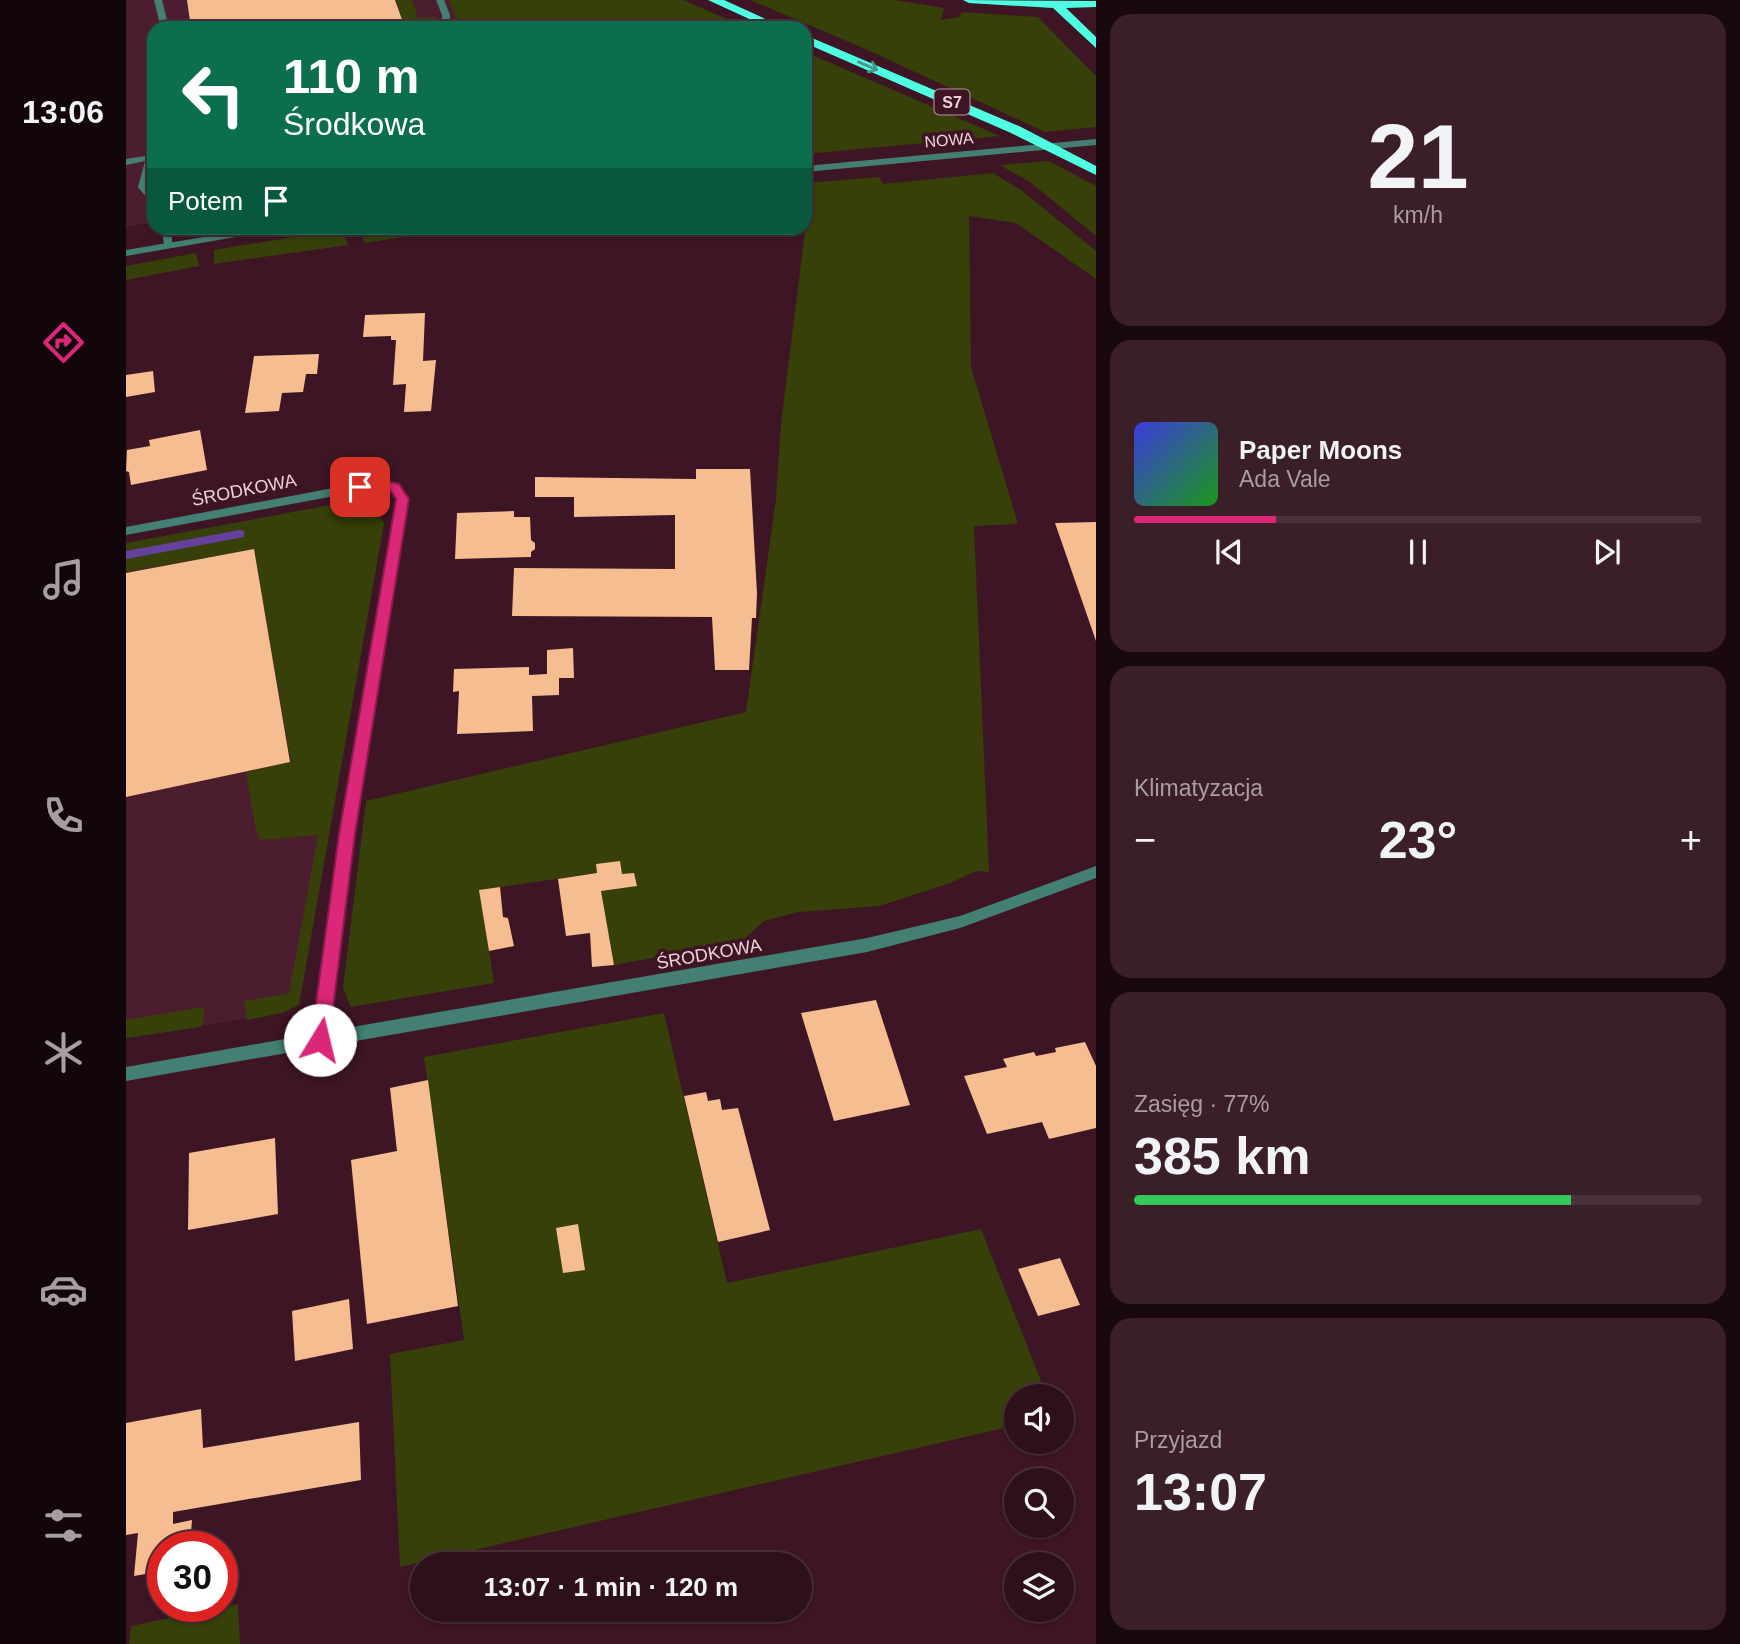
<!DOCTYPE html>
<html lang="pl">
<head>
<meta charset="utf-8">
<style>
	:root { --surface:#2e101b; --page:#3a1e28; --text:#f1f3f6; --muted:#a79da3; --line:#49303a; --accent:#db2777 }
	body { margin:0; font-family:Helvetica,sans-serif; background:var(--page); color:var(--text); height:100vh; display:flex; flex-direction:column; font-size:26px; white-space:nowrap }
	* { box-sizing:border-box; margin:0 }
	p { font-size:23px; color:var(--muted) }
	.icon { flex:none; width:38px; height:38px; fill:none; stroke:currentColor; stroke-width:2; stroke-linecap:round; stroke-linejoin:round }
	.map { position:relative; flex:1; overflow:hidden }
	.panel { display:flex; flex-direction:column; gap:14px; padding:14px; background:#19090f; width:644px }
	.panel>* { flex:none }
	.hud { position:absolute; left:21px; top:21px; width:665px; height:214px; border-radius:21px; box-shadow:0 2px 5px #0004,0 0 0 2px var(--line); background:#0b6e4f; color:#fff; overflow:hidden }
	.buttons { position:absolute; left:878px; top:1384px; display:grid; gap:14px }
	.buttons a { display:grid; place-items:center; width:70px; height:70px; border-radius:50%; background:var(--surface); box-shadow:0 2px 5px #0004,0 0 0 2px var(--line); font-size:35px }
	.speed { position:absolute; left:21px; top:1531px; display:flex; gap:14px; font-size:35px; font-weight:700; text-align:center }
	.speed>* { display:grid; place-content:center; width:91px; height:91px; border-radius:50%; background:var(--surface); box-shadow:0 2px 5px #0004,0 0 0 2px var(--line); line-height:1 }
	.speed .limit { border:10px solid #d22; background:#fff; color:#111 }
	.pin { position:absolute; display:grid; place-items:center; width:60px; height:60px; color:#fff; margin:-30px; border-radius:14px; box-shadow:0 4px 10px #0006 }
	.me { position:absolute; width:77px; margin:-38px; rotate:9deg; stroke-linejoin:round; filter:drop-shadow(0 0 5px #0008) }
	.turn { display:flex; align-items:center; gap:24px; height:147px; padding:0 21px; font-size:32px }
	.turn .icon { width:91px; height:91px; stroke-width:2.5 }
	.turn b { display:block; font-size:49px; line-height:60px }
	.then { display:flex; align-items:center; height:66px; padding:0 21px; background:#0003; gap:14px; font-size:26px }
	.big { font-size:52px; font-weight:800; line-height:1.1 }
	.panel .tile { flex:1; display:flex; flex-direction:column; justify-content:center; gap:10px; min-width:0; padding:0 24px; border-radius:21px; background:var(--page) }
	.panel .dial { align-items:center; gap:0 }
	.dial b { font-size:91px; line-height:1 }
	.song { display:flex; align-items:center; gap:21px }
	.cover { width:84px; height:84px; border-radius:10px; background:linear-gradient(135deg,hsl(240 70% 55%),hsl(120 70% 35%)) }
	.played { height:7px; border-radius:4px; background:linear-gradient(90deg,var(--accent) 25%,var(--line) 25%) }
	.keys { display:flex; justify-content:space-around; direction:ltr }
	.heat { display:flex; justify-content:space-between; align-items:center; font-size:38px; direction:ltr }
	.charge { height:10px; border-radius:5px; background:linear-gradient(90deg,#34c759 77%,var(--line) 0) }
	.trip { position:absolute; left:284px; top:1552px; width:402px; height:70px; border-radius:35px; background:var(--surface); box-shadow:0 2px 5px #0004,0 0 0 2px var(--line); font-weight:800; line-height:70px; text-align:center }
	main { display:flex; flex:1; min-height:0 }
	.tabs { display:flex; flex-direction:column; width:126px; justify-content:space-around; align-items:center; background:#12060b; color:var(--muted) }
	.tabs .icon { width:49px; height:49px }
	.tabs .on { color:var(--accent) }
	.tabs b { font-size:32px; color:var(--text) }
	.map>svg:first-child { display:block }
	.built { fill:#4b1d2e }
	.green { fill:#364008 }
	.lines { fill:none; stroke-linecap:round; stroke-linejoin:round }
	.stream { fill:#66409d; fill-rule:evenodd }
	.building { fill:#f6bd91 }
	.service { fill:#437f73; fill-rule:evenodd }
	.minor { fill:#437f73; fill-rule:evenodd }
	.tertiary { fill:#437f73; fill-rule:evenodd }
	.motorway { fill:#4fffe2; fill-rule:evenodd }
	.oneway { stroke:#47968c }
	.route { fill:#db2777; stroke:#8e194d; stroke-width:2 }
	.labels { text-anchor:middle; dominant-baseline:central; stroke-width:7; stroke-linejoin:round; paint-order:stroke }
	.shield { fill:#3d1524; stroke:#b999a3; stroke-width:2 }
	.shield-label { font-size:16px; font-weight:bold; fill:#eed2da }
	.far-street-label { font-size:16px; fill:#eed2da; stroke:#3d1524 }
	.street-label { font-size:18px; fill:#eed2da; stroke:#3d1524 }
</style>
</head>
<body>
<main>
<nav class="tabs">
<b>13:06</b>
<svg class="icon on" aria-label="directions" viewBox="0 0 24 24"><path d="M12 3l9 9-9 9-9-9zM9 14v-3h6M13 9l2 2-2 2"/></svg>
<svg class="icon" aria-label="music" viewBox="0 0 24 24"><path d="M9 18V5l10-2v13"/><circle cx="6" cy="18" r="3"/><circle cx="16" cy="16" r="3"/></svg>
<svg class="icon" aria-label="phone" viewBox="0 0 24 24"><path d="M5 4h4l2 5-3 2q2 4 5 5l2-3 5 2v4C11 20 4 13 5 4z"/></svg>
<svg class="icon" aria-label="climate" viewBox="0 0 24 24"><path d="M12 3v18M4 7l16 10M4 17L20 7"/></svg>
<svg class="icon" aria-label="car" viewBox="0 0 24 24"><path d="M5 17H2v-5l4-1 3-4h7l3 4 3 1v5h-3M9 17h6M6 11h13"/><circle cx="7" cy="17" r="2"/><circle cx="17" cy="17" r="2"/></svg>
<svg class="icon" aria-label="filters" viewBox="0 0 24 24"><path d="M4 7h16M4 17h16"/><circle cx="9" cy="7" r="2"/><circle cx="15" cy="17" r="2"/></svg>
</nav>
<div class="map">
<svg width="970" height="1644" viewBox="0 0 970 1644">
	<rect width="100%" height="100%" fill="#3d1524"/>
	<g class="built">
		<path d="M0,0H332L330,28H28V222L0,227Z"/>
		<path d="M221,502L247,506L258,523L173,1005L156,1013L0,1038V543Z"/>
	</g>
	<g class="green">
		<path d="M270,0H286L292,18L309,17L310,27L279,28Z"/>
		<path d="M323,0H557L622,28H330V19Z"/>
		<path d="M624,0H768L818,8L815,20L833,17L836,12L912,17L970,76V127L919,132L737,48Z"/>
		<path d="M679,52L874,136L679,154Z"/>
		<path d="M923,161L970,186V236L904,182L874,165Z"/>
		<path d="M867,173L895,190L970,251V279L890,223L843,216L845,367L892,524L848,526L863,872L850,871L824,883L754,906L672,912L638,921L615,942L488,965L471,873L354,890L368,983L225,1007L217,988L240,801L620,712L650,499L655,423L680,224L679,183L753,177L757,184Z"/>
		<path d="M234,228H317L315,232L238,243Z"/>
		<path d="M216,229L222,245L88,264V250Z"/>
		<path d="M70,253L73,266L0,280V266Z"/>
		<path d="M221,502L247,506L258,523L173,1005L156,1013L121,1020L118,1001L163,993L192,835L135,840L130,831L120,772L165,762L128,549L0,572V543Z"/>
		<path d="M78,1007V1020L75,1027L0,1038V1020Z"/>
		<path d="M538,1013L601,1283L855,1229L921,1396H891V1425L274,1567L264,1354L338,1340L298,1057Z"/>
		<path d="M112,1604L114,1644H3L5,1626Z"/>
	</g>
	<g class="lines">
		<path class="stream" d="M114,530L118,531V537L0,559V551Z"/>
	</g>
	<g class="building">
		<path d="M61,0H269L279,28H65Z"/>
		<path d="M299,313L297,361L310,360L305,411L278,412L280,384L267,385L270,340H265V336L237,337L239,315Z"/>
		<path d="M193,354L191,374H180L177,392L156,393L153,411L119,413L128,356Z"/>
		<path d="M27,371L29,392L0,397V375Z"/>
		<path d="M74,430L81,470L5,485L3,472L0,471L1,450L24,446L23,440Z"/>
		<path d="M570,469H624L631,593L630,618H626L623,670H589L586,617L386,616L388,568L549,569V515L448,517V497H409V477L570,479Z"/>
		<path d="M388,511V517H404L405,540L409,543V549L405,552V557L329,559L331,513Z"/>
		<path d="M970,522V641L929,523Z"/>
		<path d="M128,549L164,762L0,797V573Z"/>
		<path d="M447,648L448,678H433V695L406,696L407,731L331,734L333,691L327,692L328,669L403,667V675L421,674V650Z"/>
		<path d="M494,861L496,874L508,873L511,886L475,891L488,965L466,967L464,933L440,936L432,879L471,873L470,864Z"/>
		<path d="M374,887L377,917L382,918L388,946L363,951L353,890Z"/>
		<path d="M750,1000L784,1105L708,1121L675,1013Z"/>
		<path d="M959,1042L970,1066V1128L923,1139L916,1122L861,1134L838,1076L881,1067L877,1059L908,1052L910,1056L930,1052L929,1048Z"/>
		<path d="M302,1080L332,1306L241,1324L225,1160L271,1151L264,1088Z"/>
		<path d="M580,1092L582,1101L594,1099L596,1110L612,1108L644,1230L592,1242L558,1096Z"/>
		<path d="M149,1138L152,1214L62,1230L63,1153Z"/>
		<path d="M452,1224L459,1270L437,1273L430,1228Z"/>
		<path d="M934,1258L954,1305L912,1316L892,1269Z"/>
		<path d="M223,1299L227,1349L169,1361L166,1311Z"/>
		<path d="M75,1409L77,1448L233,1422L235,1480L47,1512V1524L66,1520L64,1547H37V1571L8,1576L12,1533L0,1535V1423Z"/>
	</g>
	<g class="lines">
		<g class="service">
			<path d="M28,0H36L43,28H35Z"/>
			<path d="M310,0H318L324,15L323,28H315L316,15Z"/>
			<path d="M28,143V160L22,181V187L28,195V204L25,203L12,187L19,161L0,165V159L20,156L24,146Z"/>
			<path d="M36,228H46V247L38,245Z"/>
		</g>
		<path class="minor" d="M259,481L274,486L283,499L228,834L203,1031L741,938L834,916L970,866V878L834,928L741,952L0,1081V1067L187,1034L214,834L271,499L261,489H246L0,535V527L234,483Z"/>
		<g class="tertiary">
			<path d="M970,139V145L679,172V166Z"/>
			<path d="M131,228H149L144,231L0,256V250Z"/>
		</g>
		<g class="motorway">
			<path d="M582,0H598L659,28H643Z"/>
			<path d="M837,0L970,1V7L940,8L970,37V48L927,8L843,3Z"/>
			<path d="M679,35L895,127L970,166V175L885,133L679,43Z"/>
		</g>
	</g>
	<defs><path id="oneway-shaft" d="M-6 0H5M1.5-3L5.5 0L1.5 3" fill="none" stroke-width="1.6" stroke-linecap="round" stroke-linejoin="round" transform="scale(1.75)"/></defs>
	<use class="oneway" href="#oneway-shaft" transform="translate(742 66) rotate(23)"/>
	<path class="route" d="M257,480L273,484L283,499L229,834L203,1040L200,1046L194,1049L187,1046L185,1040L213,834L270,499L264,490L234,492L228,487L234,483Z"/>
	<g class="labels">
		<rect class="shield" x="808.5" y="89.5" width="35" height="25" rx="5"/>
		<g class="shield-label">
			<text x="826" y="102">S7</text>
		</g>
		<g class="far-street-label">
			<text transform="translate(823 140) rotate(-5)">NOWA</text>
		</g>
		<g class="street-label">
			<text transform="translate(118 490) rotate(-11)">ŚRODKOWA</text>
			<text transform="translate(583 954) rotate(-10)">ŚRODKOWA</text>
		</g>
	</g>
</svg>
<div class="buttons">
<a><svg class="icon" aria-label="sound" viewBox="0 0 24 24"><path d="M4 9h4l5-4v14l-5-4H4zM17 9q2 3 0 6"/></svg></a>
<a><svg class="icon" aria-label="search" viewBox="0 0 24 24"><circle cx="10" cy="10" r="6"/><path d="M15 15l6 6"/></svg></a>
<a><svg class="icon" aria-label="layers" viewBox="0 0 24 24"><path d="M12 4l9 5-9 5-9-5zM3 14l9 5 9-5"/></svg></a>
</div>
<div class="speed"><div class="limit">30</div></div>
<div class="pin" style="left:234px;top:487px;background:#d93025"><svg class="icon" aria-label="arrive" viewBox="0 0 24 24"><path d="M6 21V4h12l-3 4 3 4H6"/></svg></div>
<svg class="me" style="left:194px;top:1040px" viewBox="-20 -20 40 40"><circle r="19" fill="#fff"/><path d="M0-13L10 11 0 6-10 11z" fill="#db2777"/></svg>
<div class="trip">13:07 · 1 min · 120 m</div>
<div class="hud">
<div class="turn"><svg class="icon" aria-label="left" viewBox="0 0 24 24"><path d="M17 20v-9H6M10 6l-5 5 5 5"/></svg><div><b>110 m</b>Środkowa</div></div>
<div class="then">Potem<svg class="icon" aria-label="arrive" viewBox="0 0 24 24"><path d="M6 21V4h12l-3 4 3 4H6"/></svg></div>
</div>
</div>
<section class="panel">
<div class="tile dial"><b>21</b><p>km/h</p></div>
<div class="tile">
<div class="song"><i class="cover"></i><div><b>Paper Moons</b><p>Ada Vale</p></div></div>
<div class="played"></div>
<div class="keys"><svg class="icon" aria-label="previous" viewBox="0 0 24 24"><path d="M18 5L8 12l10 7zM5 5v14"/></svg><svg class="icon" aria-label="pause" viewBox="0 0 24 24"><path d="M8 5v14M16 5v14"/></svg><svg class="icon" aria-label="next" viewBox="0 0 24 24"><path d="M6 5l10 7-10 7zM19 5v14"/></svg></div>
</div>
<div class="tile"><p>Klimatyzacja</p>
<div class="heat"><a>−</a><b class="big">23°</b><a>+</a></div>
</div>
<div class="tile"><p>Zasięg · 77%</p><b class="big">385 km</b><div class="charge"></div></div>
<div class="tile"><p>Przyjazd</p><b class="big">13:07</b></div>
</section>
</main>
</body>
</html>
